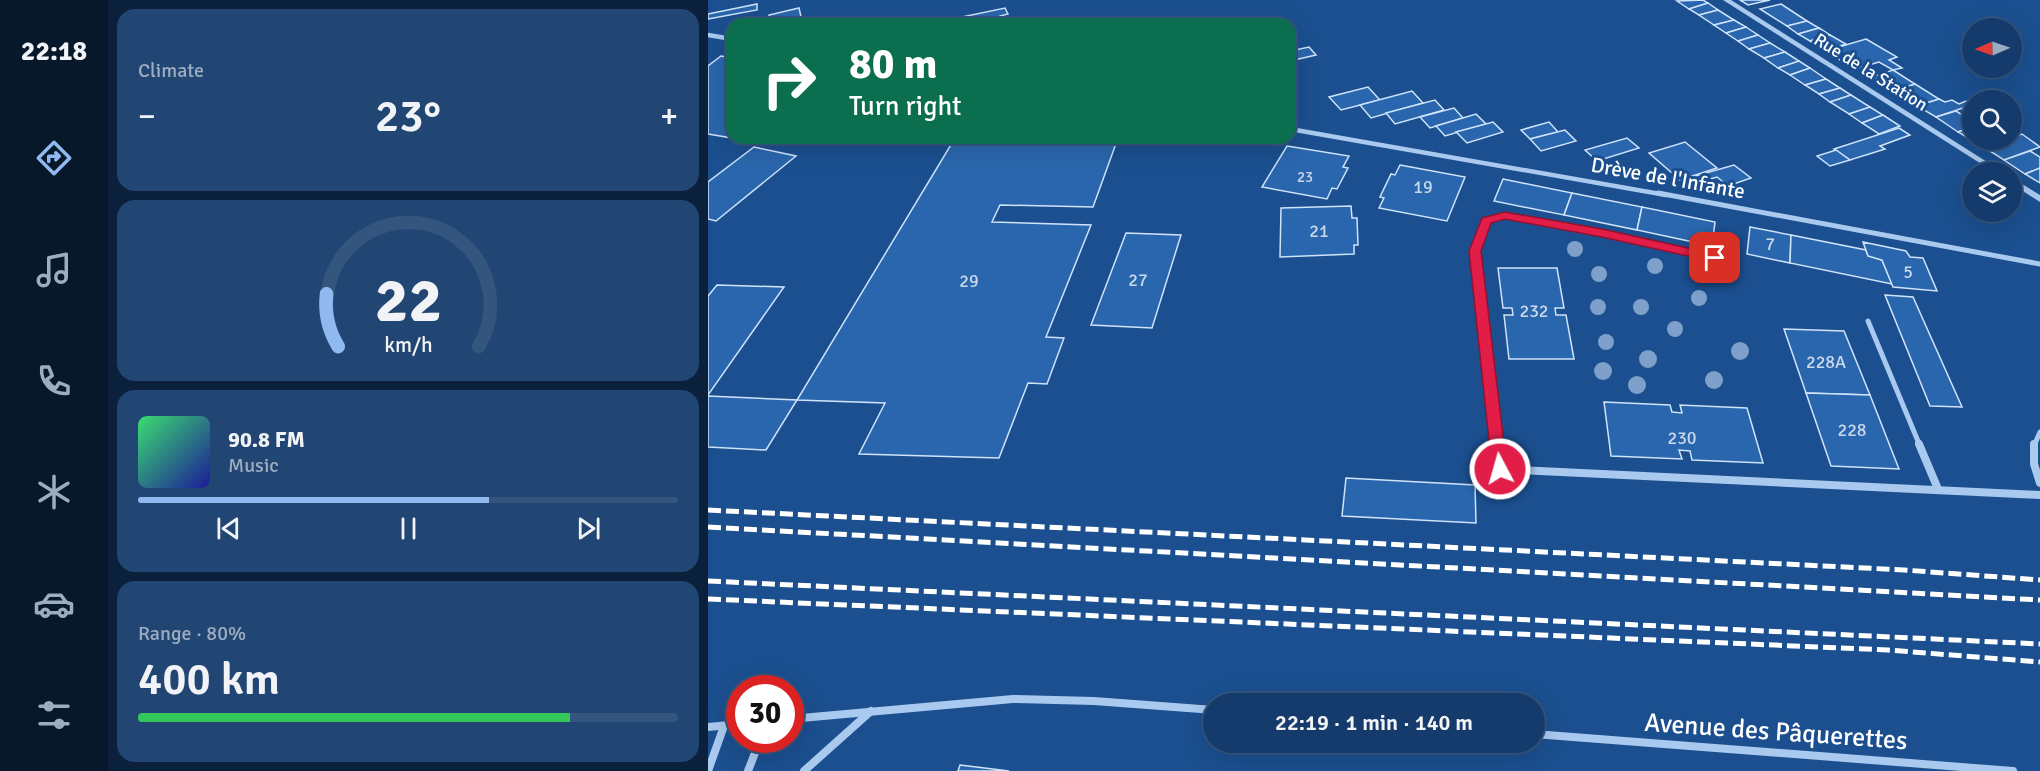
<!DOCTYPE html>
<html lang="en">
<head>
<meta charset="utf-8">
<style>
	:root { --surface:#143b6b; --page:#214673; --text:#f1f3f6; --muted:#9dadc1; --line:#33557e; --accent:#90b9f0 }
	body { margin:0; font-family:Signika,sans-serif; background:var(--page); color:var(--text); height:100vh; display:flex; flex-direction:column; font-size:22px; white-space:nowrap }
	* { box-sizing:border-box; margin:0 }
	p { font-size:20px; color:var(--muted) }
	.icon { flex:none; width:33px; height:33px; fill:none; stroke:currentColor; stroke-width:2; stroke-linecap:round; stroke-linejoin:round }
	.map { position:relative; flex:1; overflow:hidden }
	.sheet { display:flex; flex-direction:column; gap:9px; padding:9px; background:#0b203b; width:600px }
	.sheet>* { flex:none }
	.guide { position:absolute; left:18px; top:18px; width:570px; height:126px; border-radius:18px; box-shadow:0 6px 24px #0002,0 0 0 2px var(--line); background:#0b6e4f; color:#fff; overflow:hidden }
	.needle { width:39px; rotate:268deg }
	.fabs { position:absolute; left:1254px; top:18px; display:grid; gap:12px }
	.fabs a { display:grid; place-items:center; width:60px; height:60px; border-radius:50%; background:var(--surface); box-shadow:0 6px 24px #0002,0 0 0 2px var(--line); font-size:30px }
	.speed { position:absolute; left:18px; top:675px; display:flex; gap:12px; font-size:30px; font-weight:700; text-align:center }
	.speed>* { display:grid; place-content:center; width:78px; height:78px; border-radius:50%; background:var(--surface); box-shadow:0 6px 24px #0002,0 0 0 2px var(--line); line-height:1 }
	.speed .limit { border:9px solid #d22; background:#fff; color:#111 }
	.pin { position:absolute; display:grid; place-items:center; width:51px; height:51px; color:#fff; margin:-26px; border-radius:12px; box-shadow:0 3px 9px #0006 }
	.me { position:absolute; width:66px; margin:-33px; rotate:354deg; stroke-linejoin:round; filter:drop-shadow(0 0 4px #0008) }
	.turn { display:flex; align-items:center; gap:21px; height:126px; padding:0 24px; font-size:27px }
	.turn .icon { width:78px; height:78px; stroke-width:2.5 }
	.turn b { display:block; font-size:42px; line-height:51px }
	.big { font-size:45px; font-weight:600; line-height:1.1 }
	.sheet .widget { flex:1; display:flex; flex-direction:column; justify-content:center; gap:9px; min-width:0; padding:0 21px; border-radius:18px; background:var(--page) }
	.sheet .dial { align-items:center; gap:0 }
	.dial svg { height:156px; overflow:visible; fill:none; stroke:var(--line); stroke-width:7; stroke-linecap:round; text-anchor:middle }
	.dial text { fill:var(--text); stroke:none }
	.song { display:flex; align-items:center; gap:18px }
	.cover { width:72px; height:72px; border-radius:9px; background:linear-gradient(135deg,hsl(140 70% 55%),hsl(240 70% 35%)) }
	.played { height:6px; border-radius:3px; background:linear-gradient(90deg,var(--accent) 65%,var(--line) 65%) }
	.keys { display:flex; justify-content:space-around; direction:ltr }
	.heat { display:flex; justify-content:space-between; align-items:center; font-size:33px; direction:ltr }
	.charge { height:9px; border-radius:4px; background:linear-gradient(90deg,#34c759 80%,var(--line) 0) }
	.trip { position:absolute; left:495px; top:693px; width:342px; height:60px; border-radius:30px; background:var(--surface); box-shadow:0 6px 24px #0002,0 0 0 2px var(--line); font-weight:600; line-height:60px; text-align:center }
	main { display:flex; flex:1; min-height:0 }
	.dock { display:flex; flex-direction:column; width:108px; justify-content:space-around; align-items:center; background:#08182b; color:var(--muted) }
	.dock .icon { width:42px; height:42px }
	.dock .current { color:var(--accent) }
	.dock b { font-size:27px; color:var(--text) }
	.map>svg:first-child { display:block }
	.building { fill:#2a66ad; stroke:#cfe3fa; stroke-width:1.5 }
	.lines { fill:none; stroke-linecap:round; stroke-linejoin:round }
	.minor-far2 { stroke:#a9c9ee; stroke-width:4.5 }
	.minor-far1 { stroke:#a9c9ee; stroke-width:5 }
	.minor { stroke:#a9c9ee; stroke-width:8 }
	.tertiary { fill:#a9c9ee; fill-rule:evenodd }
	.rail { stroke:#fff; stroke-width:5; stroke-dasharray:13 5; stroke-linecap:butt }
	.tree { fill:#7ea0ca }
	.route { fill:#e11d48; stroke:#92132f; stroke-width:1.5 }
	.labels { text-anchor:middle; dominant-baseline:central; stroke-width:6; stroke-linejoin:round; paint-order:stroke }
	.far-number-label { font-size:15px; fill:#cad9ea }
	.far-street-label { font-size:18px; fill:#fff; stroke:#1b4f8f }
	.number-label { font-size:18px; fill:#cad9ea }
	.street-label { font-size:21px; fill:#fff; stroke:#1b4f8f }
	.near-street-label { font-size:26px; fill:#fff; stroke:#1b4f8f }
</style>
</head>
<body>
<main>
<nav class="dock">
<b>22:18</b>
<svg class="icon current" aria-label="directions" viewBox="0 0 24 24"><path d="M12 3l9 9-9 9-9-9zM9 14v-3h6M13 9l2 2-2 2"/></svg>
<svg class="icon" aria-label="music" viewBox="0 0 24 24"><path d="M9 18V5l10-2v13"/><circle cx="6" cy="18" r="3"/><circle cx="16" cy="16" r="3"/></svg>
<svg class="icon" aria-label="phone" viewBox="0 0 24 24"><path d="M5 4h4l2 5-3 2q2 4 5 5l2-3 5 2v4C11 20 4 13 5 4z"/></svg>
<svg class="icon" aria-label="climate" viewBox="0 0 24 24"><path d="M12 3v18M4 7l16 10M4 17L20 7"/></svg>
<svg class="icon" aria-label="car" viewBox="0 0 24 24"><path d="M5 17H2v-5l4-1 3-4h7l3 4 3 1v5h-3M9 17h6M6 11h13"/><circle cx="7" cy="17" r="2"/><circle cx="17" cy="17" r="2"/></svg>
<svg class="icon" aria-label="filters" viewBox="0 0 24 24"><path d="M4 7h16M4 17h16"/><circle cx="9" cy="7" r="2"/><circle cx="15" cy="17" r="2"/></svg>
</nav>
<section class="sheet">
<div class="widget"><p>Climate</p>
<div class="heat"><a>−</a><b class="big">23°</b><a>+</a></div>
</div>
<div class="widget dial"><svg viewBox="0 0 100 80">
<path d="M14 69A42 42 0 1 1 86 69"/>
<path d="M14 69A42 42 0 0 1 8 42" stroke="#90b9f0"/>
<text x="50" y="56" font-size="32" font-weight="700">22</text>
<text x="50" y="72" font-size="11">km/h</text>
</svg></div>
<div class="widget">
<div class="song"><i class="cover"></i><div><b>90.8 FM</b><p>Music</p></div></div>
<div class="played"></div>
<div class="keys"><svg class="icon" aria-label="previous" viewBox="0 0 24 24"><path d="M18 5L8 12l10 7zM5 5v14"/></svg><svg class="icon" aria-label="pause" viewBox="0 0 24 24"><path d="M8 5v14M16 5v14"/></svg><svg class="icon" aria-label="next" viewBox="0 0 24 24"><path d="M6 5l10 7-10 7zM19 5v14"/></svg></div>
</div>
<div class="widget"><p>Range · 80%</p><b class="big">400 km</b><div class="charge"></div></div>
</section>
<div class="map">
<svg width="1332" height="771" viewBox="0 0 1332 771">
	<rect width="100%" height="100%" fill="#1b4f8f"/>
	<g class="building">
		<path d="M995,0L1000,3L981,9L969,1Z"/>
		<path d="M1032,0H1062L1040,5Z"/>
		<path d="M1000,3L1010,10L991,15L981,9Z"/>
		<path d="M49,4V10L0,19V14Z"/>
		<path d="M1073,4L1099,21L1079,26L1052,9Z"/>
		<path d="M91,8L94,21L63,24L61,15Z"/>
		<path d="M297,8L300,14L292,16L294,21L280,24H246L244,19Z"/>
		<path d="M1010,10L1026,20L1006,25L991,15Z"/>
		<path d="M232,17L234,21L244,19L246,24L208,23Z"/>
		<path d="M1026,20L1038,27L1018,33L1006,25Z"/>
		<path d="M1099,21L1111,28L1090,34L1079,26Z"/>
		<path d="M1038,27L1050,35L1030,41L1018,33Z"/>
		<path d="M1111,28L1122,35L1102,41L1090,34Z"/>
		<path d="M1050,35L1062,43L1041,49L1030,41Z"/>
		<path d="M1122,35L1138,44L1117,51L1102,41Z"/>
		<path d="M1158,39L1189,57L1181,60L1194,68L1185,70L1171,62L1147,69L1117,51Z"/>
		<path d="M1062,43L1077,52L1056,58L1041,49Z"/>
		<path d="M601,47L608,55L582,61V51Z"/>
		<path d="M1077,52L1091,61L1070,68L1056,58Z"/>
		<path d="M13,56L24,58V138L0,134V66Z"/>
		<path d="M1091,61L1102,68L1082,75L1070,68Z"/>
		<path d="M1102,68L1118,79L1097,85L1082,75Z"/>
		<path d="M1185,70L1207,84L1186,91L1164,77Z"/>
		<path d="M1118,79L1132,88L1111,94L1097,85Z"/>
		<path d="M1207,84L1231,99L1209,106L1186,91Z"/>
		<path d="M660,87L672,100L633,110L621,97Z"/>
		<path d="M1132,88L1143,95L1122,102L1111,94Z"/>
		<path d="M704,91L715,103L663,118L652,105Z"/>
		<path d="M1143,95L1162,107L1141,114L1122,102Z"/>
		<path d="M1231,99L1237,102L1244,100L1251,104L1258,101L1264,105L1228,117L1209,106Z"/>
		<path d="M727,100L736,110L687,124L678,113Z"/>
		<path d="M1162,107L1175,115L1154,123L1141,114Z"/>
		<path d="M746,108L755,118L722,128L712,117Z"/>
		<path d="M1248,111L1264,121V127L1250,132L1228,117Z"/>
		<path d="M768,114L778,124L737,136L728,126Z"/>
		<path d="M1175,115L1192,126L1171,134L1154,123Z"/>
		<path d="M785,122L795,132L759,143L748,132Z"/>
		<path d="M841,122L850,132L822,139L813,130Z"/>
		<path d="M1264,127V140H1300L1277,148L1250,132Z"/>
		<path d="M1191,128L1202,135L1172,146L1177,149L1142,160L1126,149Z"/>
		<path d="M857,130L868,141L833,151L822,139Z"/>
		<path d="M1314,134L1332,147L1296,160L1277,148Z"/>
		<path d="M247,138H410L385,207L292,205L284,222L383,225L338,337L356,338L339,384L320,383L291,458L151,454L177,403L89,400Z"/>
		<path d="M919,138L931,148L889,161L877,150Z"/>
		<path d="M977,142L1009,168L972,180L941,153Z"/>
		<path d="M579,146L641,156L635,167L640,168L629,189L624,188L619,199L554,187Z"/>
		<path d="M46,147L88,156L8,221L0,219V182Z"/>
		<path d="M1128,150L1142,160L1122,166L1109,156Z"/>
		<path d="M1322,151L1332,157V168L1317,174L1296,160Z"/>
		<path d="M692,165L757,177L739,221L671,208L676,198L672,197L683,174L687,175Z"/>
		<path d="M1026,165L1043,178L1020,186L1009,177L1002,179L1008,184L993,189L980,178Z"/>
		<path d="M1332,168V183L1317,174Z"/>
		<path d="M795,179L864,193L856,215L786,201Z"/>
		<path d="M864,193L934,207L929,230L856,215Z"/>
		<path d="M643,206L644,218H649L650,245H646V254L572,257L573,208Z"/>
		<path d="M934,207L1007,222L1004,246L929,230Z"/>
		<path d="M1042,227L1083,235L1082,263L1039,254Z"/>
		<path d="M418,233L473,235L444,328L383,325Z"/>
		<path d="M1083,235L1158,250L1160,256L1174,260L1184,284L1082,263Z"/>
		<path d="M1155,242L1198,251L1202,257L1215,258L1229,291L1185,287L1174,260L1160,256Z"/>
		<path d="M790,268H849L856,308H847L848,315H858L866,359H801L796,315H805L804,308H795Z"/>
		<path d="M9,285L76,287L0,395V296Z"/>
		<path d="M1177,295L1205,297L1254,407L1222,406Z"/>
		<path d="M1076,329L1136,331L1162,395L1098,393Z"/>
		<path d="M1098,393L1162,395L1191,469L1123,466Z"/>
		<path d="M0,396L89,400L58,450L0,447Z"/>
		<path d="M896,402L962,405L964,412L974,413L972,405L1039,408L1055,463L984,460L982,451L971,450L974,459L903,456Z"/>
		<path d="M638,478L767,485L768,523L634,516Z"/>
		<path d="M252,765L301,771H250Z"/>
	</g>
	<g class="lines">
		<g class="minor-far2">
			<path d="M0,35L24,39"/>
			<path d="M582,129L958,195"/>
		</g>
		<g class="minor-far1">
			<path d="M950,193L1332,264"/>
			<path d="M1160,321L1212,446"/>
			<path d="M789,446L767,251L778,221L797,215L894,233L1029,263"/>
			<path d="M1326,446L1332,432"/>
		</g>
		<g class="minor">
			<path d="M789,444L792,469L1332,495"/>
			<path d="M1211,444L1230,489"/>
			<path d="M1326,444V464L1332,483"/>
			<path d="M82,719L305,699L386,701L506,710"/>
			<path d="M0,727L32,724"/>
			<path d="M826,734L1305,771"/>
			<path d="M0,771L16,726"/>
			<path d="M40,771L52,740"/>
			<path d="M96,771L163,711"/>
		</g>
		<g class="tertiary">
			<path d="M1015,0H1023L1295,172H1286Z"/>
			<path d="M1304,178L1332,195V202L1304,184Z"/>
		</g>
		<g class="rail">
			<path d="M0,510L1196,570L1332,580"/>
			<path d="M0,527L1332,600"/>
			<path d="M0,581L1332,644"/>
			<path d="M0,599L1180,650L1332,662"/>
		</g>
	</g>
	<g class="tree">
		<circle cx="867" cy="249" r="8"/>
		<circle cx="947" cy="266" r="8"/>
		<circle cx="891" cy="274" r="8"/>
		<circle cx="991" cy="298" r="8"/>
		<circle cx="890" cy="307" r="8"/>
		<circle cx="933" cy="307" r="8"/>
		<circle cx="967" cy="329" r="8"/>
		<circle cx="898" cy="342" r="8"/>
		<circle cx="1032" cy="351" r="9"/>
		<circle cx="940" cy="359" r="9"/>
		<circle cx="895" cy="371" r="9"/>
		<circle cx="1006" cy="380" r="9"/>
		<circle cx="929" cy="385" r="9"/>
	</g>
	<path class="route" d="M797,212L894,229L1007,254L1013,258L1007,262L894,237L797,219L783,223L773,251L799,469L797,473H786L784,469L761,251L774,218Z"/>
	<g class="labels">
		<g class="far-number-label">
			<text x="597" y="177">23</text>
		</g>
		<g class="far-street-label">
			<text transform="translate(1163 72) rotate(32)">Rue de la Station</text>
		</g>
		<g class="number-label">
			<text x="715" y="187">19</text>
			<text x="611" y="231">21</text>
			<text x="1062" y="244">7</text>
			<text x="1200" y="272">5</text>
			<text x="430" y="280">27</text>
			<text x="261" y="281">29</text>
			<text x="826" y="311">232</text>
			<text x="1118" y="362">228A</text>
			<text x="1144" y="430">228</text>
			<text x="974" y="438">230</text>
		</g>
		<g class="street-label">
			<text transform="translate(960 178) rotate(10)">Drève de l'Infante</text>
		</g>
		<g class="near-street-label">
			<text transform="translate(1068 732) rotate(4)">Avenue des Pâquerettes</text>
		</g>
	</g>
</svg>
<div class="fabs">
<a><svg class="needle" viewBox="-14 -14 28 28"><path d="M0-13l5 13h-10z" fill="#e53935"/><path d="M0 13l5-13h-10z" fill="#9dadc1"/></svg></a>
<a><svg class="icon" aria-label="search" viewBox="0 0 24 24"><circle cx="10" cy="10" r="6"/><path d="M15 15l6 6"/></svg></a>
<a><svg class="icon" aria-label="layers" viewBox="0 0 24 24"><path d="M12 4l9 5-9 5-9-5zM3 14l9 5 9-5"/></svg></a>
</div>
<div class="speed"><div class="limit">30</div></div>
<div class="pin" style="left:1007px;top:258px;background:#d93025"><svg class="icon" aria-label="arrive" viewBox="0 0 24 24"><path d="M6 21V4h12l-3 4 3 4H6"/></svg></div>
<svg class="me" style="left:792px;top:469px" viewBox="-20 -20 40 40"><circle r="17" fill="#e11d48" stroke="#fff" stroke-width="3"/><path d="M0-11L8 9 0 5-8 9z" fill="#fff"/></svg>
<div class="trip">22:19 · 1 min · 140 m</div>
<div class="guide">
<div class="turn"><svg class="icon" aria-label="right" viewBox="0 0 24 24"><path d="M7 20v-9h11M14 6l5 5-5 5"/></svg><div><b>80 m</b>Turn right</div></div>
</div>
</div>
</main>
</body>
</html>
